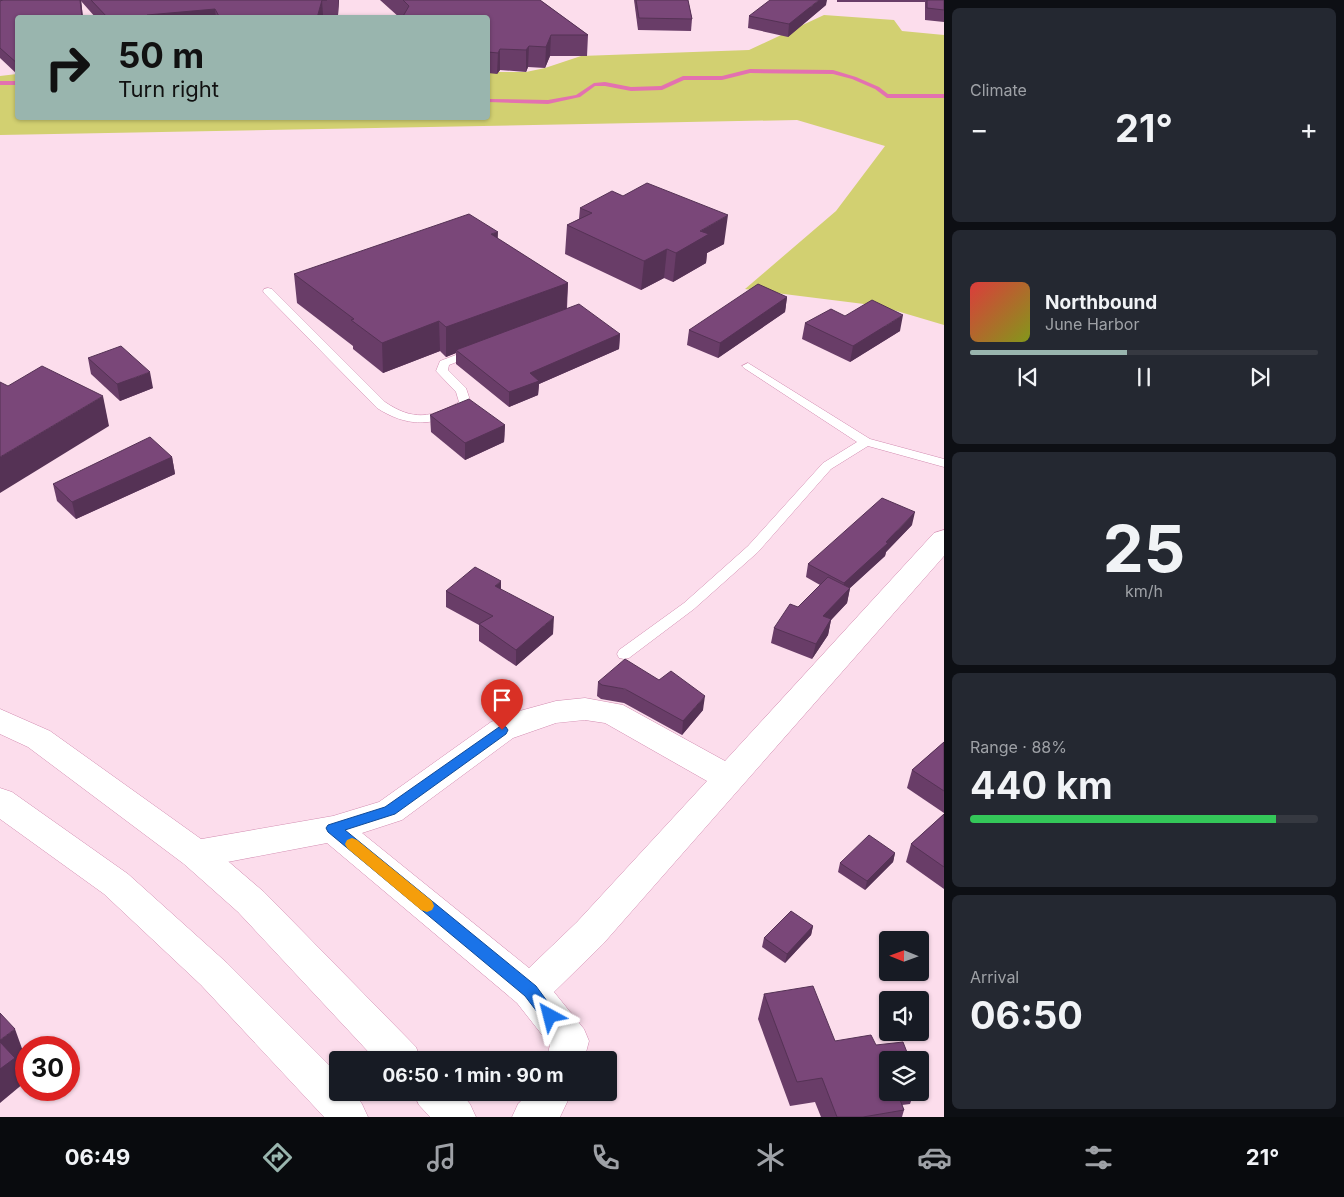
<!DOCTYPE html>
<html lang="en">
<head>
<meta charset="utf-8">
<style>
	:root { --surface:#171b24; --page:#242831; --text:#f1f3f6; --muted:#9ea1a6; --line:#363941; --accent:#99b5ae }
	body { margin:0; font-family:Inter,sans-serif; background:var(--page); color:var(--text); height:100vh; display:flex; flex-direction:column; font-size:19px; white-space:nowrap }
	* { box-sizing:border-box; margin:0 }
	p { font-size:16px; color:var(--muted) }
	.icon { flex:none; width:28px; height:28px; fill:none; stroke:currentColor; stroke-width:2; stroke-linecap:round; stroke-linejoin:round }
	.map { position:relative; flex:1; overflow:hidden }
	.side { display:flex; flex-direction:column; gap:8px; padding:8px; background:#0d0f14; width:400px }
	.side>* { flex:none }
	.banner { position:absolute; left:15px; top:15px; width:475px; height:105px; border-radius:5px; box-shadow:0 1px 4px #0004; background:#99b5ae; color:#111; overflow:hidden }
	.needle { width:32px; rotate:271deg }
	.tools { position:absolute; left:879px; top:931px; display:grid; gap:10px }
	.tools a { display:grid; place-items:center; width:50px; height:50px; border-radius:5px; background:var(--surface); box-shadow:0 1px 4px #0004; font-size:25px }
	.speed { position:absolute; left:15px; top:1036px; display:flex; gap:10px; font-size:25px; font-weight:700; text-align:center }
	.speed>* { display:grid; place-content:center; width:65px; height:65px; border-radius:50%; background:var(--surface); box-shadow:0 1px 4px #0004; line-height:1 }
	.speed .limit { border:8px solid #d22; background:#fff; color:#111 }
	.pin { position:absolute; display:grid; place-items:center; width:42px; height:42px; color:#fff; margin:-51px -21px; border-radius:50% 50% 50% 0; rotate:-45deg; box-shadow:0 0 5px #0007 }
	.pin .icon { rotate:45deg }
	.me { position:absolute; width:55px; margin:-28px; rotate:322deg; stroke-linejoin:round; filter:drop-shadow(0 0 4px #0008) }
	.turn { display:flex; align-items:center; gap:18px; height:105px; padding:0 20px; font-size:22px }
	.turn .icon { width:65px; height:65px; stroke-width:2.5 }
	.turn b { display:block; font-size:35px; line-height:42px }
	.big { font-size:38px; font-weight:700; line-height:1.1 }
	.side .card { flex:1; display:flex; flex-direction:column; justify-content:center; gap:8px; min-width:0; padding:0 18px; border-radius:8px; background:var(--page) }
	.side .dial { align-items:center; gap:0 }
	.dial b { font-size:65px; line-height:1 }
	.song { display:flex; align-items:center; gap:15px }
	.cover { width:60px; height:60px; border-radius:8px; background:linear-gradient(135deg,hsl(0 70% 55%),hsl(70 70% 35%)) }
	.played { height:5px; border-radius:2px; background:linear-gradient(90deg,var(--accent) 45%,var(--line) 45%) }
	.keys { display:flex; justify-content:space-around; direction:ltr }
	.heat { display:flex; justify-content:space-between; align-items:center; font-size:28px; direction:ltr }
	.charge { height:8px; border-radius:4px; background:linear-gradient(90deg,#34c759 88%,var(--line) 0) }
	.trip { position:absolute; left:329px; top:1051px; width:288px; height:50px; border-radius:5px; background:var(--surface); box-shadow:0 1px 4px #0004; font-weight:700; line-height:50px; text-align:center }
	.tab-bar { display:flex; height:80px; justify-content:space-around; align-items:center; background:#090b0e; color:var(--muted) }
	.tab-bar .icon { width:35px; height:35px }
	.tab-bar .current { color:var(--accent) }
	.tab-bar b { font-size:22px; color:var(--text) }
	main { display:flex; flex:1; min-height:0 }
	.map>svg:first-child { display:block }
	.green { fill:#d2d071 }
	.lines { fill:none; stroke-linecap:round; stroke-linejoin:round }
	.stream { fill:#e371b0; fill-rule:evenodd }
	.service-casing { stroke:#d28bb0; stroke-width:1 }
	.minor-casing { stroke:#d28bb0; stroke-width:1 }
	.tertiary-casing { stroke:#d28bb0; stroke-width:1 }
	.service { fill:#fff; fill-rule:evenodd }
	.minor { fill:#fff; fill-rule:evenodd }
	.tertiary { fill:#fff; fill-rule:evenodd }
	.wall { fill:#693d68 }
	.shaded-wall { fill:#553255 }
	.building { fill:#7a4779; stroke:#553255 }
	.route { fill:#1a73e8; stroke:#114b97 }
	.slow { fill:#f59e0b }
</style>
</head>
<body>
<main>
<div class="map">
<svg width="944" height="1117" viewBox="0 0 944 1117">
	<rect width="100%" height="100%" fill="#fcddec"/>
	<path class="green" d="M824,15L894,20L902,31L944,35V325L880,306L745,289L836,211L885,146L797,120L0,135V76L17,74L18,118H488V72H526L545,68L581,56L749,50Z"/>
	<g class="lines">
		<g class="stream">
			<path d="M750,69L833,70L856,77L879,87L888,94H944V98H887L875,89L852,79L833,74L750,73L722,80H684L662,90L631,91L605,86H595L580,97L548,104L488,102V99L548,100L576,95L594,83L605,82L631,87L661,86L683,76H722Z"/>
			<rect x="0" y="81" width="18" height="4"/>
		</g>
		<g class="service-casing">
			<g id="service">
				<path d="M268,288L272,289L385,402C413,421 431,418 459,402L456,392L436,371L440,361L469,350H477L479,352L477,354L449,365L448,370L466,388L471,403C466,409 458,412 451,415C425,428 400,423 377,408L264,293L263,291L264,289Z"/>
				<path d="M748,363L870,439L944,459V467L868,446L831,469L758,552L694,609L629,658L624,659L619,658L617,654L619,650L684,603L748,546L823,463L857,442L744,368L742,366Z"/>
			</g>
		</g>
		<g class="minor-casing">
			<g id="minor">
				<path d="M944,530V556L603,944L554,992L584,1029L589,1041L584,1060H546L550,1045L517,1003L327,843L196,868L184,864L179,854L184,844L196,840L333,816L379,802L491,722L516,712L556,701L585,698L623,705L725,761L934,533ZM585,720L605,723L707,781L577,922L529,968L362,833L402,820L513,738L556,723Z"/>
				<path d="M530,1092H572L560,1117H512L518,1104Z"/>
			</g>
		</g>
		<g class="tertiary-casing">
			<g id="tertiary">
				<path d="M0,709L50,731L208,844L264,892L416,1047L421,1060H376L238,912L184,864L28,747L0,734Z"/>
				<path d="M0,788L12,792L128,874L227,963L338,1074V1092H354L362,1104L368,1117H324L201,985L104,894L0,819Z"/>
				<path d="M413,1092H460L470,1104L476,1117H430L419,1105Z"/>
			</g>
		</g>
		<use href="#service" class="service"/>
		<use href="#minor" class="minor"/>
		<use href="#tertiary" class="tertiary"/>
	</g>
	<g class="wall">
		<path d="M0,0H81L83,18H18V75L0,58Z"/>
		<path d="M81,0H339L338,15H323V18H96L81,1Z"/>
		<path d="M380,0H540L588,35L587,56H550L545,68L528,67L526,72L500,70L497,74L488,73V18H400Z"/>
		<path d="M634,0H688L692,19L691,31L638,30Z"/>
		<path d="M837,0H944V22L925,20V2H837Z"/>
		<path d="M826,5L788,37L748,28L749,16Z"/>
		<path d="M580,208L724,244L707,253L706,263L673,282L664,278L641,290L565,254L567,225L579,219Z"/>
		<path d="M498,239L568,283L567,309L620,334L619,349L539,384L538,395L509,407L456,364V353L446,357L440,351L383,373L353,349V346L297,303L294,274Z"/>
		<path d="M787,297L785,312L718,358L687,345L689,330Z"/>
		<path d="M845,316L900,331L850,362L802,339L805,323Z"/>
		<path d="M88,358L153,388L120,401L91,374Z"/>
		<path d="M430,415L505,425L504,442L465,460L431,432Z"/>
		<path d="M172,457L175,474L76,519L57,501L53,484Z"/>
		<path d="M912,525L886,552L885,556L850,588L847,603L831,620L828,635L812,659L771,643L774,628L798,607L820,585L806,577L808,564Z"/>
		<path d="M501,589L553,634L516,666L479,641V625L446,607V591Z"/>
		<path d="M598,682L703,710L682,735L624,703L601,699L597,696Z"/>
		<path d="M944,742V813L907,788L912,770Z"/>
		<path d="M944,814V889L906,862L911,844Z"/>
		<path d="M895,853L893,862L865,890L838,872L840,863Z"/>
		<path d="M813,926L811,935L785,963L762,947L764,938Z"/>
		<path d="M764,994L835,1041L876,1045L888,1060V1092H914L910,1104L902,1105L904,1110L902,1117H821L815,1102L790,1106L758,1019Z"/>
	</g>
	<g class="shaded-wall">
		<path d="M80,0H81L83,18H82Z"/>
		<path d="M322,0L323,15V18H317Z"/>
		<path d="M338,0H339L338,15Z"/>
		<path d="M819,0H827L826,5L788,37L789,24Z"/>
		<path d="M215,9L216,18H147V15Z"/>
		<path d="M551,35L550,56L545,68L546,47Z"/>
		<path d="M529,46L528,67L526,72V50Z"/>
		<path d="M500,49V70L497,74L498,53Z"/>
		<path d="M728,215L724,244L707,253L706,263L673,282L676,253L700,231Z"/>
		<path d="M498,232L497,260L491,234Z"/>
		<path d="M667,249L664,278L641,290L644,261Z"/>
		<path d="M568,283L566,312L456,350V353L446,357V327Z"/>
		<path d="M787,297L785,312L718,358L720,343Z"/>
		<path d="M903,315L900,331L850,362L853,346Z"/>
		<path d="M439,321L440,351L383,373L382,343Z"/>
		<path d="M620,334L619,349L539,384L538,395L509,407V392L530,373Z"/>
		<path d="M150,372L153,388L120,401L117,384Z"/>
		<path d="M103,396L109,426L0,493V457Z"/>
		<path d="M505,425L504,442L465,460V443Z"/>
		<path d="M172,457L175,474L76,519L72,502Z"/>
		<path d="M915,512L912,525L886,552L885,556L850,588L847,603L831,620L828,635L812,659L823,616L841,596L844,583L886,542Z"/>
		<path d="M501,581V597L495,586Z"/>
		<path d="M554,617L553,634L516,666V650Z"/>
		<path d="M705,696L703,710L682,735L683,721Z"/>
		<path d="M895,853L893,862L865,890L867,881Z"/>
		<path d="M813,926L811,935L785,963L787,954Z"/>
		<path d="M15,1029L24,1054L16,1061L24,1083L0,1103V1040Z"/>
	</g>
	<g class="building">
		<path d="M3,0H80L82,18H18V64L0,48V1Z"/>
		<path d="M91,0H327H322L317,18H220L215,9L147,15L150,18H108Z"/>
		<path d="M403,0H540L588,35H551L546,47L529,46L526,50L500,49L498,53L488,52V18H402L409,6Z"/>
		<path d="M636,0H688L692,19L639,18Z"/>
		<path d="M770,0H819L789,24L749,16Z"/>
		<path d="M927,0H944V10L927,8Z"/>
		<path d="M647,183L728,215L700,231L709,234L676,253L667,249L644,261L567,225L592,213L580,208L612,191L623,196Z"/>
		<path d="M469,214L498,232L491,234L568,283L446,327L439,321L382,343L351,320L354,319L294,274Z"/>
		<path d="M758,284L787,297L720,343L689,330Z"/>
		<path d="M872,300L903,315L853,346L805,323L831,309L845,316Z"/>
		<path d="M579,304L620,334L530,373L539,381L509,392L456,350Z"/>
		<path d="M121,346L150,372L117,384L88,358Z"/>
		<path d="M42,366L103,396L0,457V382L8,386Z"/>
		<path d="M469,399L505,425L465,443L430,415Z"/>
		<path d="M150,437L172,457L72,502L53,484Z"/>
		<path d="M882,498L915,512L886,542L888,543L844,583L808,564Z"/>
		<path d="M475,567L501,581L495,586L554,617L516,650L479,624L493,616L446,591Z"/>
		<path d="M828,577L850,588L823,616L831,619L816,644L774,628L790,604L798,607Z"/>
		<path d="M625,659L659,680L671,671L705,696L683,721L625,689L602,685L598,682Z"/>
		<path d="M944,742V791L912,770Z"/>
		<path d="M944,814V867L911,844Z"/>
		<path d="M869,835L895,853L867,881L840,863Z"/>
		<path d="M791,911L813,926L787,954L764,938Z"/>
		<path d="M813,986L835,1041L871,1035L876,1045L903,1042L910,1060H888V1092H897L904,1110L863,1117H837L822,1078L797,1082L764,994Z"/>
		<path d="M0,1013L15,1029L0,1040Z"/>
		<path d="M0,1042L15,1058L0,1069Z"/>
	</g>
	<path class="route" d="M502,725L506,727L508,730L506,734L395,814L345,830L536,986L558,1016L556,1021L550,1023L544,1021L525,996L328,832L326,828L328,825L385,807Z"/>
	<path class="slow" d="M352,838L357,840L432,901L434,906L432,910L427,912L421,910L347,848L345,844L347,840Z"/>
</svg>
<div class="tools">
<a><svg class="needle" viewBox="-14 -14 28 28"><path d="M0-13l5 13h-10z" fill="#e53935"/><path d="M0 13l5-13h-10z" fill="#9ea1a6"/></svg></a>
<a><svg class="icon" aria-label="sound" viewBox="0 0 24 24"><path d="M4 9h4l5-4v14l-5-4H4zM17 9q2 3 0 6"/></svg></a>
<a><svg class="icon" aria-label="layers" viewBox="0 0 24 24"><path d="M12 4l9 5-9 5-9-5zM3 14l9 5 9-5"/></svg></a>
</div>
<div class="speed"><div class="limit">30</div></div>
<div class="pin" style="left:502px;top:730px;background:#d93025"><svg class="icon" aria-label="arrive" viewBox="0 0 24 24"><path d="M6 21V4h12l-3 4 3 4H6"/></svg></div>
<svg class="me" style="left:550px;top:1016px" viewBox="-20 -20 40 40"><path d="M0-17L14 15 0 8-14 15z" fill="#1a73e8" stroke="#fff" stroke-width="4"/></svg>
<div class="trip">06:50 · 1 min · 90 m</div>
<div class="banner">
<div class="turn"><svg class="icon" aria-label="right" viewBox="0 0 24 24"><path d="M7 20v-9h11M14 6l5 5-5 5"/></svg><div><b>50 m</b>Turn right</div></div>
</div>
</div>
<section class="side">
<div class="card"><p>Climate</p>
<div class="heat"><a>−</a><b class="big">21°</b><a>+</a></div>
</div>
<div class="card">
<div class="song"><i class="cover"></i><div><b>Northbound</b><p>June Harbor</p></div></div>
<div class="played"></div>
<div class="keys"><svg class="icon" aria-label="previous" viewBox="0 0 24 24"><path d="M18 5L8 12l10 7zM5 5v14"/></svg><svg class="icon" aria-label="pause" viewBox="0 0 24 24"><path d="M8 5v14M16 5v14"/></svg><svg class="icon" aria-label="next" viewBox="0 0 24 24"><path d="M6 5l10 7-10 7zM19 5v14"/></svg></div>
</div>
<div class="card dial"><b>25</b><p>km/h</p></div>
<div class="card"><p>Range · 88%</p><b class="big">440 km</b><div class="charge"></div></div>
<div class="card"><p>Arrival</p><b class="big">06:50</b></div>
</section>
</main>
<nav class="tab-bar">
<b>06:49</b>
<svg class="icon current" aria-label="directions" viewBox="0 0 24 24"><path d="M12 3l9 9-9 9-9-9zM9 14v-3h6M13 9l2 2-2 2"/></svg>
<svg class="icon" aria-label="music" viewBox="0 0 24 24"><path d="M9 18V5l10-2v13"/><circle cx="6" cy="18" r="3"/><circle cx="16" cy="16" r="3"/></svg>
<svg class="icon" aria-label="phone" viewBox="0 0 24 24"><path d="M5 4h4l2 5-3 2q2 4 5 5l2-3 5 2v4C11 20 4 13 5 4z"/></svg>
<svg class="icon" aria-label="climate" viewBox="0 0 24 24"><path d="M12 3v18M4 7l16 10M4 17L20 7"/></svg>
<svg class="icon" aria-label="car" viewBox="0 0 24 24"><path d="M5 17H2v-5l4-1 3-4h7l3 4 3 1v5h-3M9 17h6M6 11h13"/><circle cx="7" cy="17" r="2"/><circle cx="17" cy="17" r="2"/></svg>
<svg class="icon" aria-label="filters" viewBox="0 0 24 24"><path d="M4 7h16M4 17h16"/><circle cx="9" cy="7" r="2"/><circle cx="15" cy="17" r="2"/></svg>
<b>21°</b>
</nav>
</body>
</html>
